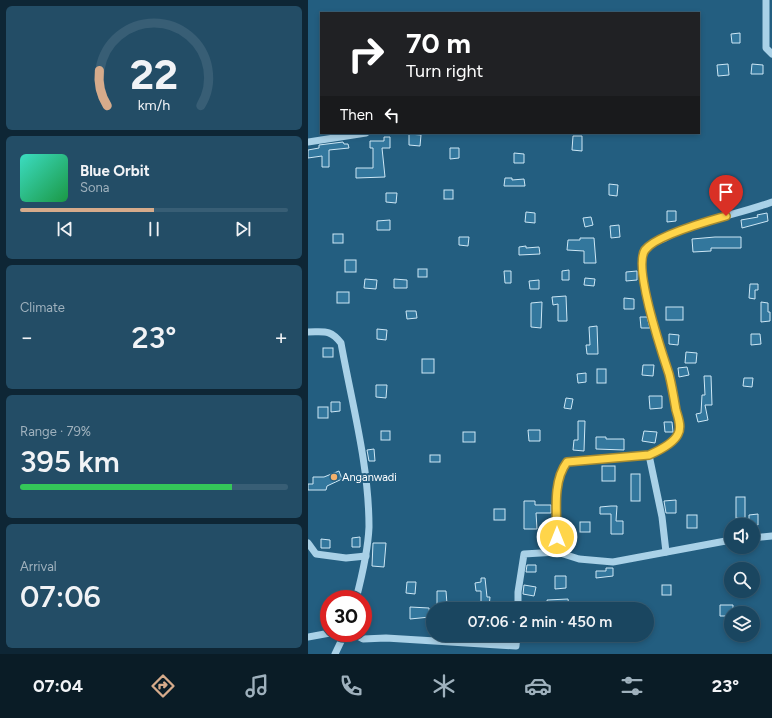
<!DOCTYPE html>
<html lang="en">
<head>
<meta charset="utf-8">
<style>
	:root { --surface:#1a4660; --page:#234d66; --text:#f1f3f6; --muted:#9fb1bd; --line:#385e75; --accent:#d6ab8b }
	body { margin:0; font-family:Figtree,sans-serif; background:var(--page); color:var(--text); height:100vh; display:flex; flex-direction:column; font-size:15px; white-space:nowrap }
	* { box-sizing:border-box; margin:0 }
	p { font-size:13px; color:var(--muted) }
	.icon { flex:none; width:22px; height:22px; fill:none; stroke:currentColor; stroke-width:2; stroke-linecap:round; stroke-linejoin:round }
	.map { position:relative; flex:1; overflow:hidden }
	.panel { display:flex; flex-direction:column; gap:6px; padding:6px; background:#0e2635; width:308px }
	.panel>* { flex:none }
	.hud { position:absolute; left:12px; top:12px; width:380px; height:122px; border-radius:0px; box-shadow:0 2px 6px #0003,0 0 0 1px var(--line); background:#202124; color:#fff; overflow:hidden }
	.controls { position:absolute; left:416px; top:518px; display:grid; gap:8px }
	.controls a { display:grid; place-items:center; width:36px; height:36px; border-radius:50%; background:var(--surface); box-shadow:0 2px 6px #0003,0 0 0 1px var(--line); font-size:20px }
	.speed { position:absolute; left:12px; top:590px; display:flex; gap:8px; font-size:20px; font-weight:700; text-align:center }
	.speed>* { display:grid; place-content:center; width:52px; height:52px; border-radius:50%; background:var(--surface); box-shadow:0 2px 6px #0003,0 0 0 1px var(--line); line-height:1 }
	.speed .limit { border:6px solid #d22; background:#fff; color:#111 }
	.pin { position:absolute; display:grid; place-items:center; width:34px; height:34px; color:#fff; margin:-41px -17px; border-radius:50% 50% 50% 0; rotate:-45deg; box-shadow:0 0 4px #0007 }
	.pin .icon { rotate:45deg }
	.me { position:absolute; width:44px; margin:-22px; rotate:0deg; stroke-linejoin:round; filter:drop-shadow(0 0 3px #0008) }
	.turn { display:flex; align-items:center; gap:14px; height:84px; padding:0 20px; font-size:18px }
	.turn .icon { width:52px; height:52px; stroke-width:2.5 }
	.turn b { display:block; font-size:28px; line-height:34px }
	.then { display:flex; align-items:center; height:38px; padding:0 20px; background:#0003; gap:8px; font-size:15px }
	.big { font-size:30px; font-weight:600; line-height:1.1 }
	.panel .tile { flex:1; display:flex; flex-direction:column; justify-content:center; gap:6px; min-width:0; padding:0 14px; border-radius:6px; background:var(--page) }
	.panel .dial { align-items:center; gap:0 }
	.dial svg { height:104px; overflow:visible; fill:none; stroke:var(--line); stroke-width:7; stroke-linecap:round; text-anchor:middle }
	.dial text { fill:var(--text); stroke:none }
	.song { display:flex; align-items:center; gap:12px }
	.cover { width:48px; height:48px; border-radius:6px; background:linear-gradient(135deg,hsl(170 70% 55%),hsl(140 70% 35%)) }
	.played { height:4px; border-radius:2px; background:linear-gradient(90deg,var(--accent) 50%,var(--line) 50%) }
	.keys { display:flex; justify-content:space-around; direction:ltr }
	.heat { display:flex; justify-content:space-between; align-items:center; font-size:22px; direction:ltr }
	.charge { height:6px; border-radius:3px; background:linear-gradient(90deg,#34c759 79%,var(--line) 0) }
	.trip { position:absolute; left:118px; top:602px; width:228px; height:40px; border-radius:20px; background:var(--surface); box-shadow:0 2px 6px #0003,0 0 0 1px var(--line); font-weight:600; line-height:40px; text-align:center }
	.dock { display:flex; height:64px; justify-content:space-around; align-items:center; background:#0a1c26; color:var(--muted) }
	.dock .icon { width:28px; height:28px }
	.dock .selected { color:var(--accent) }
	.dock b { font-size:18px; color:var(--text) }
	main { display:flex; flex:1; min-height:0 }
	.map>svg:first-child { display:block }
	.building { fill:#33779d; stroke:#cde7f5 }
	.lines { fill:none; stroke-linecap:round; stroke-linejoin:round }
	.minor { stroke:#a9d1e7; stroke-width:7 }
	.route-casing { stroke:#a68a30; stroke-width:10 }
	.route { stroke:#ffd54a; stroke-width:7 }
	.poi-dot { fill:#f2b16c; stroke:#235e80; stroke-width:1.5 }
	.labels { text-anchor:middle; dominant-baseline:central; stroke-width:4; stroke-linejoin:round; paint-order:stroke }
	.poi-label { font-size:11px; fill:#fff; stroke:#235e80; text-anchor:start }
</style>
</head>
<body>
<main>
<section class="panel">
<div class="tile dial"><svg viewBox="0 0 100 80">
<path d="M14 69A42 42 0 1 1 86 69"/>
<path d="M14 69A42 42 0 0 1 8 42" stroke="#d6ab8b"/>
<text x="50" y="56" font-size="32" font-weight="700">22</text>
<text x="50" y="72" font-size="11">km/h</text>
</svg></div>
<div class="tile">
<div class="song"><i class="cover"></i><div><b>Blue Orbit</b><p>Sona</p></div></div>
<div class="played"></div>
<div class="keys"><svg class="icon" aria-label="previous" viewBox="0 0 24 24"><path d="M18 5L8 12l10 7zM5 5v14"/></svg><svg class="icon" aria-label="pause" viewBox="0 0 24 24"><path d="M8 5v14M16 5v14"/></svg><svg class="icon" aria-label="next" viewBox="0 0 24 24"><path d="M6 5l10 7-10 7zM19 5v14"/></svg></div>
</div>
<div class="tile"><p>Climate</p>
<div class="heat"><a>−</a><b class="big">23°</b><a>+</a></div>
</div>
<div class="tile"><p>Range · 79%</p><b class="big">395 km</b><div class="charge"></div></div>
<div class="tile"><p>Arrival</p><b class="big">07:06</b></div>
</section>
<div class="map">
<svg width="464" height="654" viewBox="0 0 464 654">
	<rect width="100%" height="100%" fill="#235e80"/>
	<g class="building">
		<path d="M432,33V43H424L423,34Z"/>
		<path d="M420,64L421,75L410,76L409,65Z"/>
		<path d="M444,64L455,65V74H443Z"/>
		<path d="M101,134L113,135L112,146L101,145Z"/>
		<path d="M265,136H274V151L264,150Z"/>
		<path d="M76,137H82V148H74L77,177L48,178V168H65V148H62V141H76Z"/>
		<path d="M35,142L36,144H40L41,148L21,150V167H14V156L0,158V150L11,148V145Z"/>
		<path d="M142,148H151V158L142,159Z"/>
		<path d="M206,153L216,154V163H206Z"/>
		<path d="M197,178H204V180L216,179L217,186H196Z"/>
		<path d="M301,184L310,185L309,196L301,195Z"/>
		<rect x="136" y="190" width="9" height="9"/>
		<path d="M78,193H89L88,203L78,202Z"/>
		<path d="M359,211H368V221L359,222Z"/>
		<path d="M218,212L227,213V223L217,222Z"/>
		<path d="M459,213L460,221L434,228L433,220L450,217L449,215Z"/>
		<path d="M283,217L285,225L277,227L275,218Z"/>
		<path d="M82,220V230H69V221Z"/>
		<path d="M311,225L312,237L303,238L302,226Z"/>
		<rect x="25" y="234" width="10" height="9"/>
		<path d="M151,237H161L160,246L151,245Z"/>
		<path d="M407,237H433V248H403V251L385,252L384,239Z"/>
		<path d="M272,238H286L288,263H276V251L259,250L260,240H272Z"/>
		<path d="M218,246V248L231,247L232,254L211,255V247Z"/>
		<rect x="37" y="260" width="11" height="12"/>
		<rect x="110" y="269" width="9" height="8"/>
		<path d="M261,270V280H254V271Z"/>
		<path d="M196,271H203V283H197Z"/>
		<path d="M329,271V280L318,281V272Z"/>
		<path d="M277,278L287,279L286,286L276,285Z"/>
		<path d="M57,279L69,280L68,289L56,288Z"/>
		<path d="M86,279L99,280V288H86Z"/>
		<path d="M231,280V289H222L221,281Z"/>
		<path d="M442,284H450V290H447V299L441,298Z"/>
		<rect x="29" y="292" width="12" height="11"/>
		<path d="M258,296L259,321H250V304L245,305L244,297Z"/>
		<path d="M316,298L326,299V309H316Z"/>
		<path d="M234,302L233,328L223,327V303Z"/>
		<path d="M453,302L460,303V312H462V321L453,322Z"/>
		<rect x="358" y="307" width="17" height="13"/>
		<path d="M98,311H108L109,318L99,319Z"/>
		<path d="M332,317H339L342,328H333Z"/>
		<path d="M289,326L290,354H279L278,345H282L281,327Z"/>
		<path d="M69,329L79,330L78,340L69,339Z"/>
		<path d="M361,334L371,335L370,345L361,344Z"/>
		<path d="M443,334H452L453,344L443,345Z"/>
		<rect x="15" y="348" width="10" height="9"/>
		<path d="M378,352L389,353L388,363H377Z"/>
		<rect x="114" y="359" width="12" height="14"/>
		<path d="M335,365H346L345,376L334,375Z"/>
		<path d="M379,367L381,375L371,377L370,368Z"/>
		<rect x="289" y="369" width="9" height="14"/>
		<path d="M278,373V382L270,383L269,374Z"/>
		<path d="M396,376H403L404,405H397L400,420L390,422L388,414L393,413L394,395H397Z"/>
		<path d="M436,378H445L444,387L435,386Z"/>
		<path d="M68,385H79L78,398L68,397Z"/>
		<path d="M341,396H354V408L342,409Z"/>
		<path d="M258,398L265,399L263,409L256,408Z"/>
		<path d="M23,402H32V411L23,412Z"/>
		<rect x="10" y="407" width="10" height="11"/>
		<path d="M270,421H277L276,451L265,450L266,440H270Z"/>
		<path d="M356,422H364L365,432H357Z"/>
		<path d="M220,430H232V441H221Z"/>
		<rect x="73" y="431" width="9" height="9"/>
		<path d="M336,431L349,432L347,443L334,441Z"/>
		<rect x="155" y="432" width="12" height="10"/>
		<path d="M288,437H298V439H316V450L288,449Z"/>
		<path d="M66,449L67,461H61L59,450Z"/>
		<rect x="122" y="455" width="10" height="7"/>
		<rect x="294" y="466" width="13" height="15"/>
		<path d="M31,471L34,479L19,486L18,490H0V484H5V477H16Z"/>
		<rect x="323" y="474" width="9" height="27"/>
		<rect x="428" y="497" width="9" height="21"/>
		<path d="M368,500V513H358L356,501Z"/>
		<path d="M216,501H227V505H243V513H228L229,529H216Z"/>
		<path d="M303,506H309L308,521H315V534H303V514H292V507Z"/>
		<rect x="186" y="509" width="11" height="11"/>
		<path d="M450,514V525H441V515Z"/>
		<rect x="379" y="515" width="10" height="13"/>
		<rect x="272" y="522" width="10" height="10"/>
		<path d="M52,537V547H44V538Z"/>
		<path d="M13,539L22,540V548H13Z"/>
		<path d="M65,543H78L76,567L64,566Z"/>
		<path d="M219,565H228V572H218Z"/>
		<path d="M298,568H305V576L288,578V571H298Z"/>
		<path d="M247,576H258V588L247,589Z"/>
		<path d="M173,578H177L179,597H182L181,607H173V591H168L167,583L173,582Z"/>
		<path d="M99,582H108L107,594L98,593Z"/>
		<path d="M216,585L228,587L226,596L215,594Z"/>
		<rect x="354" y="585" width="9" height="10"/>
		<path d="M129,591H138L139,604H129Z"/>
		<path d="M260,599L261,607H240L239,600Z"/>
		<path d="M412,605H425V613H423V616H412Z"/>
		<path d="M102,607L121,608L122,617L102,619Z"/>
	</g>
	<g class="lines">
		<g class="minor">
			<path d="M458,0V48L464,54"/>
			<path d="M0,142L58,133"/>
			<path d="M0,332C16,332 22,329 33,343C44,404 61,465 61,527C60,551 54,576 48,599"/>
			<path d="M341,455L354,517L358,552"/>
			<path d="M445,538L464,536"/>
			<path d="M0,543L8,554L38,558L58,556"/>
			<path d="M249,552C249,525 243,484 259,462L341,455C350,451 365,443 370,434C374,427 370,417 368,410C366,398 364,386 361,374C355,353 323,263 339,248C343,243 351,241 357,238C391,220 429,215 464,202"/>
			<path d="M210,609V592L216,554L249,552L271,559L305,562L423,540"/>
			<path d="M44,633L55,639L78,638L208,646L209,635"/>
			<path d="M0,637L22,633"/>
			<path d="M27,654L37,633"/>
		</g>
	</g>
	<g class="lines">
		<g class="route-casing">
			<path id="route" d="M249,537C249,513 244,482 259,462L341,455C350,451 366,443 370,434C374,427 370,417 368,410C366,398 364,386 361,374C354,353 325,267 337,250C347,236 400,221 418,216"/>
		</g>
		<use href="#route" class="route"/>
	</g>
	<circle class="poi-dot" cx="26" cy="477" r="4"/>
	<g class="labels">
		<g class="poi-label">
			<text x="34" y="477">Anganwadi</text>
		</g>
	</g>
</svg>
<div class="controls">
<a><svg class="icon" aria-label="sound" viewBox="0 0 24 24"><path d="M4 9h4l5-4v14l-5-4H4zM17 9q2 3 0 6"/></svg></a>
<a><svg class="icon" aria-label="search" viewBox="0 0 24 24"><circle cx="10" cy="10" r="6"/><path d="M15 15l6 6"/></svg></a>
<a><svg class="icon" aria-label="layers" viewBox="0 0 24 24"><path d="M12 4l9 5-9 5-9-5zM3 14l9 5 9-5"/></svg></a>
</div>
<div class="speed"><div class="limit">30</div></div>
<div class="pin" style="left:418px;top:216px;background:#d93025"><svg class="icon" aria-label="arrive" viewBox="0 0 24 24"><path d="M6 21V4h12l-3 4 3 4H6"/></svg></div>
<svg class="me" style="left:249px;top:537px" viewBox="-20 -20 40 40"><circle r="17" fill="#ffd54a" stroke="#fff" stroke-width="3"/><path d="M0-11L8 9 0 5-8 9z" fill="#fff"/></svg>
<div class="trip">07:06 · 2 min · 450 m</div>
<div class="hud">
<div class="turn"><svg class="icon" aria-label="right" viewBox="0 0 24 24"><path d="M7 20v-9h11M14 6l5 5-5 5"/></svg><div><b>70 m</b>Turn right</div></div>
<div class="then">Then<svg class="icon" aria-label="left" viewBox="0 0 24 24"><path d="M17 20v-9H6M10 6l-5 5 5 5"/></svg></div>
</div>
</div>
</main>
<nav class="dock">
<b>07:04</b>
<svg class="icon selected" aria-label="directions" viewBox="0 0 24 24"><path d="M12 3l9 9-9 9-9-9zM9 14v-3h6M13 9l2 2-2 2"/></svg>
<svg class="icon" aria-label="music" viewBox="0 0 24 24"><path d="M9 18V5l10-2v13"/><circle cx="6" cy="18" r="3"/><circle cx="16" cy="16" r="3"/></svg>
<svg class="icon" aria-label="phone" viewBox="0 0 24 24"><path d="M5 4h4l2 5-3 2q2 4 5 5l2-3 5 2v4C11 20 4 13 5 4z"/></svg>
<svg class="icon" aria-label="climate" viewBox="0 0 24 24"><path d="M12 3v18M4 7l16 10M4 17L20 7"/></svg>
<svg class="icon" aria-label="car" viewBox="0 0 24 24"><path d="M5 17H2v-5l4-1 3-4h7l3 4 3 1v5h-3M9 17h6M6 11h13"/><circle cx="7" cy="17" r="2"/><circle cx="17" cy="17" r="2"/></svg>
<svg class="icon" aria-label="filters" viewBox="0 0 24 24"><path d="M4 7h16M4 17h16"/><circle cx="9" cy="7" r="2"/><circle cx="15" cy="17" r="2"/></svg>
<b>23°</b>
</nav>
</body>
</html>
